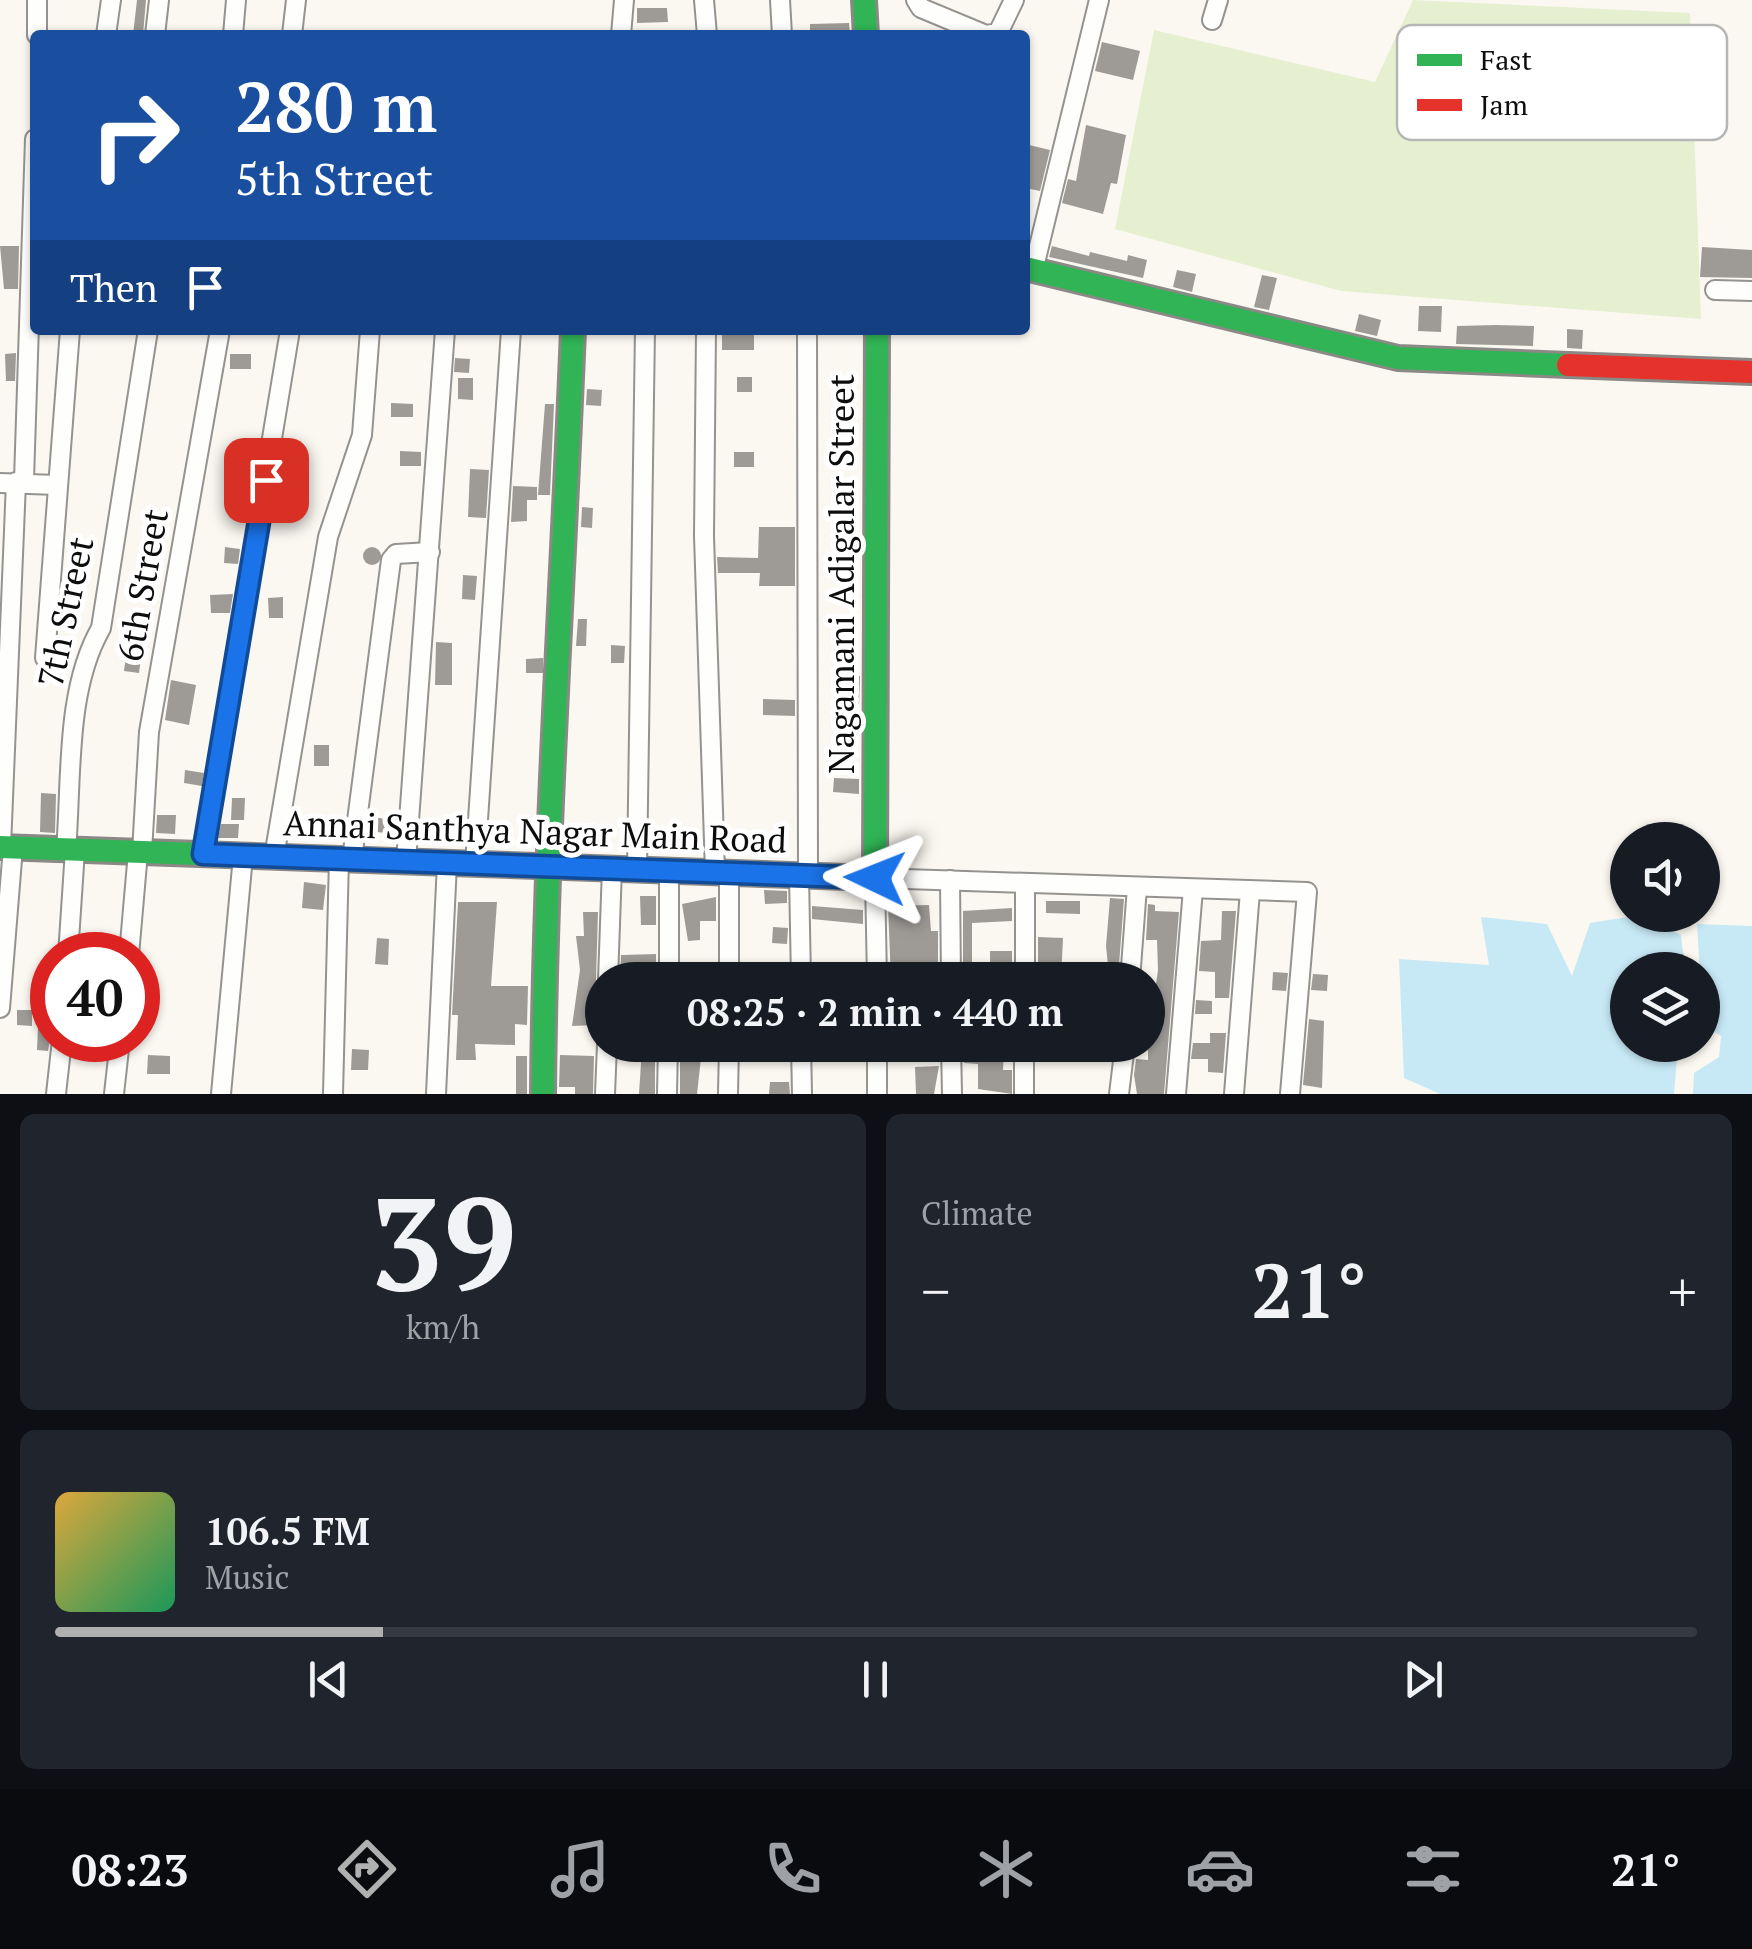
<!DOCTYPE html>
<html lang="en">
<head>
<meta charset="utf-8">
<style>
	:root { --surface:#171b24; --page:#20242c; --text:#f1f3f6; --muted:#9ea1a6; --line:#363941; --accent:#b0b0b1 }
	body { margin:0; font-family:"PT Serif",serif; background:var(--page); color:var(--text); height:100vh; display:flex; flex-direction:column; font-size:38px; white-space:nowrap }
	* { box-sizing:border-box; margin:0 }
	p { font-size:32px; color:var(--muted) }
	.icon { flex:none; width:55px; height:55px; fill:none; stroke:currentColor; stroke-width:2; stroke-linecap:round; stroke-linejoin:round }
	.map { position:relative; height:1094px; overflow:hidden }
	.details { display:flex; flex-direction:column; gap:20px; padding:20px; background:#0d0f14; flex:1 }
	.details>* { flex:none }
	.hud { position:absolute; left:30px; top:30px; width:1000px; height:305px; border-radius:10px; box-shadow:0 2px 8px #0004; background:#1a4fa0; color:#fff; overflow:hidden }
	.controls { position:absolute; left:1610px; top:822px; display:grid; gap:20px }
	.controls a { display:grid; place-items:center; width:110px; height:110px; border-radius:50%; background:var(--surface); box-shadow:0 2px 8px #0004; font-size:50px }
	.speed { position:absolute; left:30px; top:932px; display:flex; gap:20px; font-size:50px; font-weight:700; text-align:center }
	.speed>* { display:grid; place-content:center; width:130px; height:130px; border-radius:50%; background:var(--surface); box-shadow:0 2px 8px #0004; line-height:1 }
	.speed .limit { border:15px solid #d22; background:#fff; color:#111 }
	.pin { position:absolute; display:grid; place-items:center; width:85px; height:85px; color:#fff; margin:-42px; border-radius:20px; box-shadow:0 5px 15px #0006 }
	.me { position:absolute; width:110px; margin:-55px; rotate:272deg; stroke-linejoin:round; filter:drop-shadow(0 0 8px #0008) }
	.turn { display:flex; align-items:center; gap:35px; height:210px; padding:0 40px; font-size:45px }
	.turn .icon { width:130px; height:130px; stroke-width:2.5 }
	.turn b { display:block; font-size:70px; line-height:85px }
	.then { display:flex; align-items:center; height:95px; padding:0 40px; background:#0003; gap:20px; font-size:38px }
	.big { font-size:75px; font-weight:800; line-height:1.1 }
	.details .widget { flex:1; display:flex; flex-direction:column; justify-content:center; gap:15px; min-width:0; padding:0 35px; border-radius:15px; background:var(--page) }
	.details .dial { align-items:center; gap:0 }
	.dial b { font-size:130px; line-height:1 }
	.song { display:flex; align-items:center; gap:30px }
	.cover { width:120px; height:120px; border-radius:15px; background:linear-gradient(135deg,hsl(40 70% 55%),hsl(150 70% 35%)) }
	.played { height:10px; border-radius:5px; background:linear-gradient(90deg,var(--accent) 20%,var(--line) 20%) }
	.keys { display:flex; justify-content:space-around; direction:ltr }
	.heat { display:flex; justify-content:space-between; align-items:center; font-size:55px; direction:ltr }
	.details .tiles { flex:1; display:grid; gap:20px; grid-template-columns:1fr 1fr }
	.widget:last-child { grid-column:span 2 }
	.trip { position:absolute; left:585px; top:962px; width:580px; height:100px; border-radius:50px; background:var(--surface); box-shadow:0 2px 8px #0004; font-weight:800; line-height:100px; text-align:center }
	.tabs { display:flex; height:160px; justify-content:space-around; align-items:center; background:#090b0e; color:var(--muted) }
	.tabs .icon { width:70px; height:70px }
	.tabs .on { color:var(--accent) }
	.tabs b { font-size:45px; color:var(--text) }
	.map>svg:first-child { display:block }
	.green { fill:#e6f0d1 }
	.water { fill:#c7e9f5 }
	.building { fill:#9e9b97 }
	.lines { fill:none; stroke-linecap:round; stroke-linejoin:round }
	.street-casing { stroke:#949390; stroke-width:22 }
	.fast-casing { stroke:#8b8986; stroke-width:28 }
	.jam-casing { stroke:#8b8986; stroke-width:28 }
	.street { stroke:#fefefd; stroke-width:18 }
	.fast { stroke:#30b455; stroke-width:22 }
	.jam { stroke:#e5322d; stroke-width:22 }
	.route-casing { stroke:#114b97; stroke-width:25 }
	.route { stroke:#1a73e8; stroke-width:18 }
	.labels { text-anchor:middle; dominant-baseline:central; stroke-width:10; stroke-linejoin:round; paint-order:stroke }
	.street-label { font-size:35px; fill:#0d0d0d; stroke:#fff }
	.key { fill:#fff; stroke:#b6b6b6; stroke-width:2.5 }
	.key-label { font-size:28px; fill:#0d0d0d }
</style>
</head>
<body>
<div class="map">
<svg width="1752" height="1094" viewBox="0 0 1752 1094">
	<rect width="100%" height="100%" fill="#fbf8f1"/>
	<path class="green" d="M1413,0L1690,13L1701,319L1341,291L1115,229L1154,30L1375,82Z"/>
	<g class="water">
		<path d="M1641,915L1681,935L1685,970H1628V1045H1678L1674,1094H1440L1404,1078L1399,959L1489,965L1481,917L1547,924L1572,976L1590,923Z"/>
		<path d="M1697,924L1752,926V1094H1693L1694,1073L1719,1057L1721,1036L1703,1025Z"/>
	</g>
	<g class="building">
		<path d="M137,0H146L143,35H133Z"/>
		<path d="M637,8H667L668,22L637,23Z"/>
		<path d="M849,23L850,35H810V24Z"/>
		<path d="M1102,42L1140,51L1133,80L1095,71Z"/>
		<path d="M1086,125L1126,135L1117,184L1111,183L1103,214L1062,203L1068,179L1076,181Z"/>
		<path d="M1025,144L1050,150L1040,191L1025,188Z"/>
		<path d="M0,246H19L18,289H4Z"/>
		<path d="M1052,246L1089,256L1090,252L1127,261L1128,255L1147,260L1143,278L1049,257Z"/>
		<path d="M1702,247L1752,250V278L1700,277Z"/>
		<path d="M1177,270L1196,274L1192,292L1173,287Z"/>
		<path d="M1262,275L1277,278L1269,310L1254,307Z"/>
		<path d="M1419,306H1442L1441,332L1418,331Z"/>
		<path d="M1359,314L1381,320L1377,336L1355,331Z"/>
		<path d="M1496,325L1534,326L1533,346L1456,344L1457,326Z"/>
		<path d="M1567,329L1583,330L1582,349L1567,348Z"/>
		<rect x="722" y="332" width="32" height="18"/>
		<path d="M16,353L15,381H6L5,354Z"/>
		<rect x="230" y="354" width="21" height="15"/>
		<path d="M455,358L470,359L469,373L454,372Z"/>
		<rect x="737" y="377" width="15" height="15"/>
		<path d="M458,378H473V400L458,399Z"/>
		<path d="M587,389L602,390L601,406L586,405Z"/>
		<path d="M391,403L413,404V417H391Z"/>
		<path d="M545,404H554L550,495H538Z"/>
		<path d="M400,451L421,452V466H400Z"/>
		<rect x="734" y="452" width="20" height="15"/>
		<path d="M470,469L489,470L486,518L468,517Z"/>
		<path d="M513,486L537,487V500H527V521L511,522Z"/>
		<path d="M582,507L593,508L592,528L581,527Z"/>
		<path d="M759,527H795V586H759L760,573H718L717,557L758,558Z"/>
		<path d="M225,547L240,549L238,564L224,563Z"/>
		<circle cx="372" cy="556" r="9"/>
		<path d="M463,575L477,576L475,600L462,599Z"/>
		<path d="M233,594L230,613H211L210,595Z"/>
		<path d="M283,597V618H269L268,598Z"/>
		<path d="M578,619H587L586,646H576Z"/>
		<path d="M436,642L452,643V685H435Z"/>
		<path d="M611,645L625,646L624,663H611Z"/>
		<path d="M127,648L142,650L139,673L124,671Z"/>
		<path d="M543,658V673H526V659Z"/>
		<path d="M840,676H860L859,704H840Z"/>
		<path d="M171,680L196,685L189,725L165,720Z"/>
		<path d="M763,699L795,700V716L763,715Z"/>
		<rect x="314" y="745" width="15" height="21"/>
		<path d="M185,770L204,773L202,786L184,783Z"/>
		<path d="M834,778L859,779V794L833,792Z"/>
		<path d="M41,793L56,794L55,833L40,832Z"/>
		<path d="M232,798H245L244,820H231Z"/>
		<path d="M157,815H176L175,834L156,833Z"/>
		<path d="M370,817L396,820L395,834L368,831Z"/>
		<path d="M221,824H239L238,838H218Z"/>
		<path d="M304,882L326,885L323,910L302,908Z"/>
		<path d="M764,890L787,891V903L765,904Z"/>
		<path d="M640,896H656V925H641Z"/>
		<path d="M716,897V921H700V940L688,941L682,904Z"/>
		<path d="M1110,898L1124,899L1119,965H1108L1106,946Z"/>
		<path d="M1046,901H1080V914L1046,913Z"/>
		<path d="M458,902H497L491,986H528L527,1025L515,1024V1045L475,1044L476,1060H456L458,1015H452Z"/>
		<path d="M1148,904L1155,905V911L1179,912L1164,1094H1137L1134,1075L1136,1059L1148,1060V998H1154L1158,970L1157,940H1146Z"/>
		<path d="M929,905L931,931H938V972H914V980H891L888,906Z"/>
		<path d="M812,906L863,910V924L812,919Z"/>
		<path d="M1012,908V921L972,923V965H963V911Z"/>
		<path d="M1222,911H1236L1229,998H1215V972L1199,971L1201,941L1221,940Z"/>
		<path d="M583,912H598L596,980L601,997L597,1025L572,1026L580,970L576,936H584Z"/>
		<path d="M773,927L788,928L787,944L772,943Z"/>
		<path d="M1038,937L1063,938L1061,980L1038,979Z"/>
		<path d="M377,938L389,939L388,965L375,964Z"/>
		<path d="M990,951H1012V977L990,978Z"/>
		<path d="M656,954V971L640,972V980H620L621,955Z"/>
		<path d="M1273,972L1288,973L1286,991L1272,990Z"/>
		<path d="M1313,974L1328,975L1327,991L1311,990Z"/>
		<path d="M1196,1000L1212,1001V1014H1195Z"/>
		<path d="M17,1010H32V1026L17,1025Z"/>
		<path d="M1309,1019L1324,1021L1322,1088L1303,1085Z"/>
		<path d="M38,1027H52L48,1051L37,1050Z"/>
		<path d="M1210,1033H1226L1223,1073L1208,1072V1059H1191L1193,1043H1210Z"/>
		<path d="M890,1045H914V1061L890,1062Z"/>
		<path d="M964,1047L1004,1049L1003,1070H1012V1094L978,1089V1064L964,1063Z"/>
		<path d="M642,1048L655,1049V1094H639Z"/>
		<path d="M352,1049L369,1050L368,1070H351Z"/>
		<path d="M702,1049L697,1094H680V1050Z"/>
		<path d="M148,1055L170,1056V1074H147Z"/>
		<path d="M560,1055L594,1056L593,1094H575V1087H559Z"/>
		<rect x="516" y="1056" width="11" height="38"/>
		<path d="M939,1066L934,1094H916L915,1067Z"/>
		<path d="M770,1082H789L790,1094H769Z"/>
	</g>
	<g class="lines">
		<g class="street-casing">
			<g id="street">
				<path d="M704,0L707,35"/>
				<path d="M780,0L782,35"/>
				<path d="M916,0L921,8L986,35L998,33L1014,0"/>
				<path d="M1212,20L1218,0"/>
				<path d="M37,35V0"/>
				<path d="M106,35L111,0"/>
				<path d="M155,35L159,0"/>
				<path d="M233,35L236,0"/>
				<path d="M292,35L296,0"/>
				<path d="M621,35L624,0"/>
				<path d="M1033,271L1099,0"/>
				<path d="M1715,290L1752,291"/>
				<path d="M706,330L704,536L715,872"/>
				<path d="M807,330L808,875"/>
				<path d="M24,480L35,139"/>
				<path d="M0,483L57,485"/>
				<path d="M45,658L70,330"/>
				<path d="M1,847L16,482"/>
				<path d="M66,850C72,778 65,691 101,628L148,330"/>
				<path d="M142,852L149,732L220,330"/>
				<path d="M203,854L290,330"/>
				<path d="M274,857L328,537L362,435L370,330"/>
				<path d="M352,859L391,560L396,554L430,552"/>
				<path d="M406,861L445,330"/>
				<path d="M475,864L511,330"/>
				<path d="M637,869L645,330"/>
				<path d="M729,872V980"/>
				<path d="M799,875L801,980"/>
				<path d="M950,880L951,980"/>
				<path d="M68,955L75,850"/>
				<path d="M129,955L138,852"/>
				<path d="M608,980L612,868"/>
				<path d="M669,980V870"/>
				<path d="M877,980L875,878L1307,892L1290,1094"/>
				<path d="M1025,980V883"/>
				<path d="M1130,980L1137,887"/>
				<path d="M0,1008L13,847"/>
				<path d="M801,1045L802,1094"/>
				<path d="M877,1045V1094"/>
				<path d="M951,1045L952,1094"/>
				<path d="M56,1094L62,1040"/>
				<path d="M114,1094L120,1040"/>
				<path d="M221,1094L243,856"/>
				<path d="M333,1094L339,859"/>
				<path d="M436,1094L447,863"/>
				<path d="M605,1094L607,1045"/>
				<path d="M667,1094L668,1045"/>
				<path d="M728,1094L729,1045"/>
				<path d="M1024,1094V1045"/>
				<path d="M1119,1094L1125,1045"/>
				<path d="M1176,1094L1193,889"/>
				<path d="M1234,1094L1250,891"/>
			</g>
		</g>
		<g class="fast-casing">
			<g id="fast">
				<path d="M864,0L866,35"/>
				<path d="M1025,268L1398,358L1568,365"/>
				<path d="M0,847L451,863"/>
				<path d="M763,874L875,878L877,330"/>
				<path d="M543,1094C545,839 563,585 573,330"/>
			</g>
		</g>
		<g class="jam-casing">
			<g id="jam">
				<path d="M1568,365L1752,372"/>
				<path d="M451,863L763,874"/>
			</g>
		</g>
		<use href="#street" class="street"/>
		<use href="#fast" class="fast"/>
		<use href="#jam" class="jam"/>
	</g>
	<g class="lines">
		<g class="route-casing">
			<path id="route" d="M266,480L203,854L875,878"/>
		</g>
		<use href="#route" class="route"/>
	</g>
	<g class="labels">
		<g class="street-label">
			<text transform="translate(841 574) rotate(-90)">Nagamani Adigalar Street</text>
			<text transform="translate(142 585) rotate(-80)">6th Street</text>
			<text transform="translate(65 612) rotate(-78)">7th Street</text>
			<text transform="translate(535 831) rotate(2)">Annai Santhya Nagar Main Road</text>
		</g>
	</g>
	<rect x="1397" y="25" width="330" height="115" rx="15" class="key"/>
	<rect x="1417" y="54" width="45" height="12" fill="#30b455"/>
	<rect x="1417" y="99" width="45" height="12" fill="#e5322d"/>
	<g class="key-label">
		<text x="1480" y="70">Fast</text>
		<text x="1480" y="115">Jam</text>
	</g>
</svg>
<div class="controls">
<a><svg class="icon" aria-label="sound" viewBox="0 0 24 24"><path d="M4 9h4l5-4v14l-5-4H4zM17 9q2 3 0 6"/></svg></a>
<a><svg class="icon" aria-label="layers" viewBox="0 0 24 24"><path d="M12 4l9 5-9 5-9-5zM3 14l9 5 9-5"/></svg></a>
</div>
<div class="speed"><div class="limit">40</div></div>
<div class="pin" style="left:266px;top:480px;background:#d93025"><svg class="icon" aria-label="arrive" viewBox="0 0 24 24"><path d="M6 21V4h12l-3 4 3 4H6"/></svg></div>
<svg class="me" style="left:875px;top:878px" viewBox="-20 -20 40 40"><path d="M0-17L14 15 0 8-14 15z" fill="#1a73e8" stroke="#fff" stroke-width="4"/></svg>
<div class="trip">08:25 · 2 min · 440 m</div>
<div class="hud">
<div class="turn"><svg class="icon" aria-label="right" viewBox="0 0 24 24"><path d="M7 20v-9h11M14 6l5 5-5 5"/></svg><div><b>280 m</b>5th Street</div></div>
<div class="then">Then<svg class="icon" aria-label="arrive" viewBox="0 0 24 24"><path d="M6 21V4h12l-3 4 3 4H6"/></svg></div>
</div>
</div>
<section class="details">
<div class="tiles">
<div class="widget dial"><b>39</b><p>km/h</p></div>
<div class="widget"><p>Climate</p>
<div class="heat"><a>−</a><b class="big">21°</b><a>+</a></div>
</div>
<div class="widget">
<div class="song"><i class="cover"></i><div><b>106.5 FM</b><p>Music</p></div></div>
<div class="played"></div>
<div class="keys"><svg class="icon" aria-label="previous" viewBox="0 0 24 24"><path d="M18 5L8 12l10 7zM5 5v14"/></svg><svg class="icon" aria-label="pause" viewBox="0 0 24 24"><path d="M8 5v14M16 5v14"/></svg><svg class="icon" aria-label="next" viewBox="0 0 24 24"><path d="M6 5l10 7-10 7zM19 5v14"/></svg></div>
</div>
</div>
</section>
<nav class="tabs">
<b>08:23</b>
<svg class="icon on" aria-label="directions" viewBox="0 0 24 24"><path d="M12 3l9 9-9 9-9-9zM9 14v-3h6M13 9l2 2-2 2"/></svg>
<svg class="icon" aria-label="music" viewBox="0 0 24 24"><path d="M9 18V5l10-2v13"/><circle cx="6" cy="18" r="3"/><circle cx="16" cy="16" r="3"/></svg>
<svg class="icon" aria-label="phone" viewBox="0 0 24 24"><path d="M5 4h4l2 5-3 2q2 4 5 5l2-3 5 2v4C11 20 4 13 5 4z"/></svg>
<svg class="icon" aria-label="climate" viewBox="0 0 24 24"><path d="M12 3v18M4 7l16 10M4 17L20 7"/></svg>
<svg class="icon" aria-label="car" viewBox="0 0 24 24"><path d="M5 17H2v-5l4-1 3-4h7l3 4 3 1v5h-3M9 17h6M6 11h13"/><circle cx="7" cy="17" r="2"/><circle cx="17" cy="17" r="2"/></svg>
<svg class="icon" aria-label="filters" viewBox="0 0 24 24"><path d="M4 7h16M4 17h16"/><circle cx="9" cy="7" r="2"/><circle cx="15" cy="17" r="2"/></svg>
<b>21°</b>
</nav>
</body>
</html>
